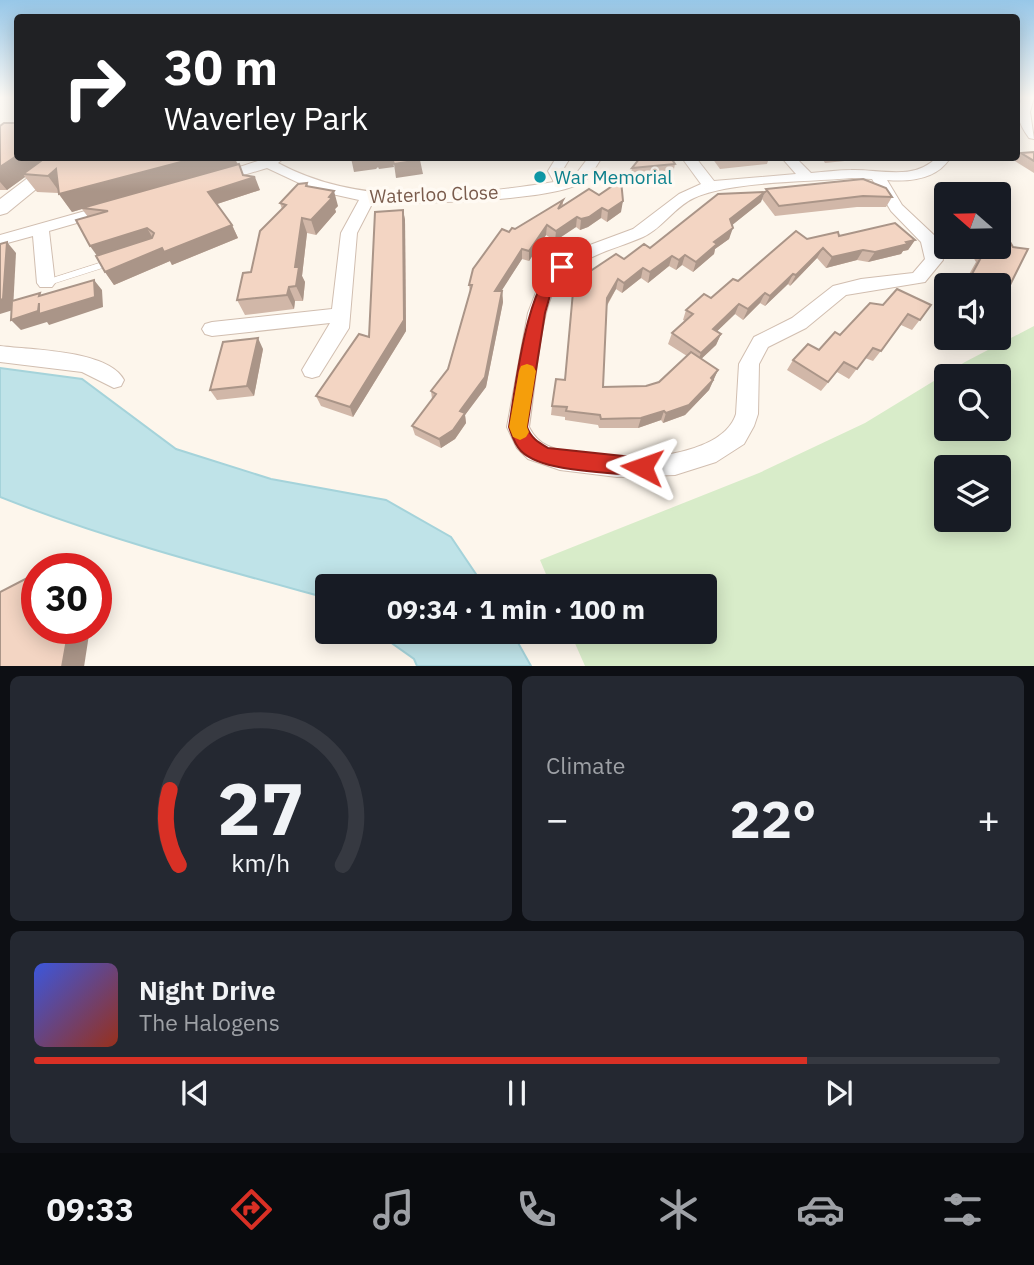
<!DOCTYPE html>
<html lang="en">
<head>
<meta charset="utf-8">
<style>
	:root { --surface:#171b24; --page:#242831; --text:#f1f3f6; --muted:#9ea1a6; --line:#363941; --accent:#d93025 }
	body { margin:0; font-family:"IBM Plex Sans",sans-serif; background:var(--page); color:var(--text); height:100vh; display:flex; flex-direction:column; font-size:26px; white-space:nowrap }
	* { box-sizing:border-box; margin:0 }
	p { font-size:23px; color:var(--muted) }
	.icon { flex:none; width:38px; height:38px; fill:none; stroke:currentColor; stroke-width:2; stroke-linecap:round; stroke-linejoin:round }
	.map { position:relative; height:666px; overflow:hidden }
	.drawer { display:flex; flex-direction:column; gap:10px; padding:10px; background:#0d0f14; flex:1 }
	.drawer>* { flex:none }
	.top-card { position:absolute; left:14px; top:14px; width:1006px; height:147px; border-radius:7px; box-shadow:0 4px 18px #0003; background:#202124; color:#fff; overflow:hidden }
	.needle { width:46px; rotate:290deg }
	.buttons { position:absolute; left:934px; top:182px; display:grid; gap:14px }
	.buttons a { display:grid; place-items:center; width:77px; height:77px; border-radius:7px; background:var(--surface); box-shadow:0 4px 18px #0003; font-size:35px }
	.speed { position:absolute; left:21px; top:553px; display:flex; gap:14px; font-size:35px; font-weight:700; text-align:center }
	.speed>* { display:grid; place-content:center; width:91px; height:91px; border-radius:50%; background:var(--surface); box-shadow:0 4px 18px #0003; line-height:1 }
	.speed .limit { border:10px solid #d22; background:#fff; color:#111 }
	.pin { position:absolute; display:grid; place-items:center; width:60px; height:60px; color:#fff; margin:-30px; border-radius:14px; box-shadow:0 4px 10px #0006 }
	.me { position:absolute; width:77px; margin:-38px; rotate:274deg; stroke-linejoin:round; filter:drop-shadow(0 0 5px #0008) }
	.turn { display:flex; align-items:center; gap:24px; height:147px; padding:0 35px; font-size:32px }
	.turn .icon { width:91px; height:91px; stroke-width:2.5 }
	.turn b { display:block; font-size:49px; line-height:60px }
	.big { font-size:52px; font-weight:700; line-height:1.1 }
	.drawer .widget { flex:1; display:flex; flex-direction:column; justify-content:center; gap:10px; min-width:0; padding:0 24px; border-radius:10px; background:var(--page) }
	.drawer .dial { align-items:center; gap:0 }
	.dial svg { height:182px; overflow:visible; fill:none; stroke:var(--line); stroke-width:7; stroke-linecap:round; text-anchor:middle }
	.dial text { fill:var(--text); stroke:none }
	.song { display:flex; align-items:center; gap:21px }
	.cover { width:84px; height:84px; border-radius:10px; background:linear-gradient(135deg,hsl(230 70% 55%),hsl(10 70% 35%)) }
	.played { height:7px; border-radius:4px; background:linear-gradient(90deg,var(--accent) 80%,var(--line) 80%) }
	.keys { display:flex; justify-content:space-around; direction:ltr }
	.heat { display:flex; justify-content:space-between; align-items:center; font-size:38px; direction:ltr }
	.drawer .tiles { flex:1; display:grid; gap:10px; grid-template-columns:1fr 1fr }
	.widget:last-child { grid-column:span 2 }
	.trip { position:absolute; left:315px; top:574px; width:402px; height:70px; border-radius:7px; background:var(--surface); box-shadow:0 4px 18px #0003; font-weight:700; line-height:70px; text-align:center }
	.tabs { display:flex; height:112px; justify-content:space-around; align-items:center; background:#090b0e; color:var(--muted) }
	.tabs .icon { width:49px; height:49px }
	.tabs .selected { color:var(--accent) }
	.tabs b { font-size:32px; color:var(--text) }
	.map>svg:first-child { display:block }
	.green { fill:#d8ecc9; fill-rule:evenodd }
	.water { fill:#bfe3e8; stroke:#a5d3da; stroke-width:2 }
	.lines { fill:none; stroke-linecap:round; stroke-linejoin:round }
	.service-casing { stroke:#d1beb0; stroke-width:1 }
	.minor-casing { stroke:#d1beb0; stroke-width:2 }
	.tertiary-casing { stroke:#d1beb0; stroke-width:2 }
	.service { fill:#fff; fill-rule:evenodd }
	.minor { fill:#fff; fill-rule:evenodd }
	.tertiary { fill:#fff; fill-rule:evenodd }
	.wall { fill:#d1b7a8 }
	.shaded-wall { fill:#aa9588 }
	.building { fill:#f3d5c3; stroke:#aa9588; stroke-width:2 }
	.route { fill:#d93025; stroke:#8d1f18; stroke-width:2 }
	.slow { fill:#f59e0b }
	.culture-dot { fill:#0f9aa8; stroke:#fffaf3; stroke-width:2.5 }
	.labels { text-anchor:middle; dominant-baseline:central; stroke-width:7; stroke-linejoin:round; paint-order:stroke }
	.far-culture-label { font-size:19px; fill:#0d838f; stroke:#fffaf3; text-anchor:start }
	.far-street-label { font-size:19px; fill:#7a5c4d; stroke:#fffaf3 }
</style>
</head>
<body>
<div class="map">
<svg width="1034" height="667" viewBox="0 0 1034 667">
	<rect width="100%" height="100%" fill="#fdf6ec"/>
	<path class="green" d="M1034,326V666H585L570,632H705V586H551L540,560L759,473L865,423L965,362ZM947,376H999V429H947ZM947,467H999V520H947Z"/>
	<g class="water">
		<path d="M0,368L82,379L176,449L271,479L386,500L451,537L484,586H327V598C217,568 106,539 0,497Z"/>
		<path d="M376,632H512L531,666H417L414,659Z"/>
	</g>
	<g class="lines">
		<g class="service-casing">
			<path id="service" d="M112,259L115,260L116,262L115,264L46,286L42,283L43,281Z"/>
		</g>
		<g class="minor-casing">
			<g id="minor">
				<path d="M1023,97H1034L1030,112L1034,139L1029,138C1019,124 1014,113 1023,97Z"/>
				<path d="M267,158H284L278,163C361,208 463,196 554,182L548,171L556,158H570L562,171L566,178L576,174L588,158L601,159C596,166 591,176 585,181C555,202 413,204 373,202L357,233L349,328L319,376L312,378L305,376L302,370L330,323L212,336L205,334L202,329L205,324L212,322L332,309L341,233L359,200L314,190L267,168L217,183L210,179L212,176Z"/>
				<path d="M682,158H696L714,181L796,174L782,158H796L811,173C824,172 838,170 851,170C880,169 914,181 936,158H950C937,179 911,182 887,180L902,205L935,236L943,260L925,282L846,295L806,328L768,347L759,364L758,414L754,426L744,444L716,462L675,475L617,477L560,470L528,459L517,448L507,427L528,313L538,287L556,263L571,252L633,229L679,194L701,184ZM852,178L872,179L891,211L921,242L925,259L913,273L861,279L833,286L792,318L754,337L739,364L736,414C720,466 588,465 548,446C539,442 533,435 529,427C534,396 540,314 554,291C574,256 609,252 643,237C663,228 674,207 694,198C731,181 808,182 852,178Z"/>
				<path d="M110,204L118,209L115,212L49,231L55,283L52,287H40L37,283L33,236L0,245V235Z"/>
				<path d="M0,346C31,350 109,350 124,380L121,386L114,388L82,372L0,362Z"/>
			</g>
		</g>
		<g class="tertiary-casing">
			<path id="tertiary" d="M54,158H74L7,213L0,215V199Z"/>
		</g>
		<use href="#service" class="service"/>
		<use href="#minor" class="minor"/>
		<use href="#tertiary" class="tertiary"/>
	</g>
	<g class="wall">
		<path d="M0,126L18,158H243L236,161L238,164L243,175L260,190L217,204L232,225L238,238L172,265L170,261L114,285L105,272L97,256L88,217L82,209L72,212L58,193L37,192L25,177L7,190H0Z"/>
		<path d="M1034,152V173L1015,161L1021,153Z"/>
		<path d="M528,158H541V161Z"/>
		<path d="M712,158H769L767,164L720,169Z"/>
		<path d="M822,158H874L825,163Z"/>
		<path d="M675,164L673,174L630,178L632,168Z"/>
		<path d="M307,183L308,186L338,206L335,209L336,212L316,235L307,233L302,276L305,282L303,301H295L294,309L245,315L237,300L282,209L280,203Z"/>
		<path d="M589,189L621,212L607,222L601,218L588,227L580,230L576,227L555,241L546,235L529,261L522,259L501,291H502L503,302L486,387L465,415L466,423L455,439L441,448L415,435L412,426L432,399L431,391L448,369L470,293L469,285L509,232L563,200V205Z"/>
		<path d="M766,189L892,197L886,207H857L775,216L762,199Z"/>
		<path d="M761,202L732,225L729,239L715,249L714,254L693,272L682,265L676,270L669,266L648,283L641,278L622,293L616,289L607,306L603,387L646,386L659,382L687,356L668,344L672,333L685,321L683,320L686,310L711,298L807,239L839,236L915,240L908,250L903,251L901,254L868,262L857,260L826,268L817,258L790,286L788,284L765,306L760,303L743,320L735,314L716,332L721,334L716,345L701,359L718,370L709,390L685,415L663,423L661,420L638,428H599L598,425L565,420V417L551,415L552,406L624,259Z"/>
		<path d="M403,210L405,220L406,331L353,417L321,406L316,396L369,337Z"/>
		<path d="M967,247H999L1002,301L999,305V285H963L976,262Z"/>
		<path d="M883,305H931L912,330L901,325L873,361L865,358L849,379L837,372L821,391L787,370L793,360L819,350Z"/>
		<path d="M263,349L254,396L217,400L210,390Z"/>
	</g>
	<g class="shaded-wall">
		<path d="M18,155V158H50L23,174L25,177L7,190L0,182V167Z"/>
		<path d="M196,158H243L236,161L238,166L82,208V209L72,212L59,194H61L48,176L56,169Z"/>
		<path d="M351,158H392L394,167L379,169L378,167L376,169L354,172Z"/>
		<path d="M420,160L423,174L396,178L394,164Z"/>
		<path d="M255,177L260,190L214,205L208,192Z"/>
		<path d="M334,191L338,206L335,209L336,212L316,235L311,220Z"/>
		<path d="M765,192L761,202L726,230L730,219Z"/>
		<path d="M623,201L621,212L607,222L608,211Z"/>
		<path d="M602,208L601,218L588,227L580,230L581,219Z"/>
		<path d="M403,210L405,220L406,331L353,417L350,407Z"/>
		<path d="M577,217L576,227L555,241L556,231Z"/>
		<path d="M302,218L307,233L302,276L305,282L303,301L296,286L295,267Z"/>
		<path d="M232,225L238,238L172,265L170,261L114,285L105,272L162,248Z"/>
		<path d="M547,225L546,235L529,261V251Z"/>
		<path d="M147,228L155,242L100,260L90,246Z"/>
		<path d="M733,228L729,239L715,249L714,254L693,272L696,262L714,242Z"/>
		<path d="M915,240L908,250L903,251L901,254L868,262L875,252Z"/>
		<path d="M7,242L16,253L13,310L0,314V300Z"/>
		<path d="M823,248L817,258L790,286L796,275Z"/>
		<path d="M522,249V259L495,301V291Z"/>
		<path d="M863,250L857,260L826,268L832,257Z"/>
		<path d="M685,255L682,265L676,270L679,260Z"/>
		<path d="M672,256L669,266L648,283L650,272Z"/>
		<path d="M643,268L641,278L622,293L624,283Z"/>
		<path d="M793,274L788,284L765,306L770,296Z"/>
		<path d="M618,279L616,289L605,308L607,298Z"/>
		<path d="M94,280L102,290L103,307L49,325L47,322L21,330L11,320L39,303Z"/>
		<path d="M289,287L295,301L294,309L287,295Z"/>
		<path d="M502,291L503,302L486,387L465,415L466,423L455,439L441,448L439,439L460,411Z"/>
		<path d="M765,293L760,303L743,320L748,309Z"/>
		<path d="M739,304L735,314L708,340L713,329Z"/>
		<path d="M721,334L716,345L697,363L701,353Z"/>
		<path d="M258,338L263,349L254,396L247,386Z"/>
		<path d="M718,370L709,390L685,415L663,423L666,413L711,378Z"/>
		<path d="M664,411L661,420L638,428L641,418Z"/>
		<path d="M69,628H90L84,667H62Z"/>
	</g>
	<g class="building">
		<path d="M4,123H18V155L0,167V126Z"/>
		<path d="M1034,152V161L1021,153Z"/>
		<path d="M45,158H196L59,194L56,169L48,176L23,174Z"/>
		<path d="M392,158H420V160L394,164Z"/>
		<path d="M640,158H671L675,164L632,168Z"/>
		<path d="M239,164L243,175L255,177L208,192L232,225L164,252L162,248L105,272L96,256L152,238L154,233L147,228L90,246L76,220L108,211L82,208Z"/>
		<path d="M863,179L886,188L892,197L863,196L779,206L766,189Z"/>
		<path d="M621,180L623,201L608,211L602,208L589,217L581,219L577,217L556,231L547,225L529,251L522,249L495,291H502L485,377L460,411L465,413L453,430L439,439L412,426L436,394L431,391L448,369L472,285H469L473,269L502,229L509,232L512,228L515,229L563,200L558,209L589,189L599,195Z"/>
		<path d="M307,183L306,186L334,191L329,197L332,198L311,220L302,218L295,267H299L296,286L289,287L287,295L237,300L243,273L251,272L260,231L286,205L280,203L298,184Z"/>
		<path d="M765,192L730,219L733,228L714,242L717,244L696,262L685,255L679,260L672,256L650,272L643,268L624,283L618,279L607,298L603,387L646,386L659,382L691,352L718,370L711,378L713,380L689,405L666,413L664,411L641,418L601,419L600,415L566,411L567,407L552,406L556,379L565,380L573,292L583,276L616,254L624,259L644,244L650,248L718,194Z"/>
		<path d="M403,210L404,320L350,407L316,396L359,334L369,337L375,212Z"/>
		<path d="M895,223L915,240L906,242L908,244L875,252L863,250L832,257L823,248L796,275L793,274L770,296L765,293L748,309L739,304L713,329L721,334L701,353L672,333L693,314L686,310L704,294L711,298L733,279L738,281L796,231L807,239L838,232L839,236Z"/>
		<path d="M999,234L1004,241L1010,242L1013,247L1028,249L1002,301L999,300V285H966L984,252L981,247H999Z"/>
		<path d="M7,242L3,299L0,300V244Z"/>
		<path d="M94,280L95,297L39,314V303L38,311L11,320L12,301L40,293L39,296Z"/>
		<path d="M897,289L931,305L920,320L908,314L881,351L873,348L857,369L844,362L828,382L793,360L808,344L819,350L835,332L840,335L870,303L883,305Z"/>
		<path d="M258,338L247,386L210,390L223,342Z"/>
		<path d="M37,573V628H69L62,667H0V592Z"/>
	</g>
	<linearGradient id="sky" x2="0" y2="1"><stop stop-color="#97c7e8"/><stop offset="0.51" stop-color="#fefbf6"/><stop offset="1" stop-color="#fefbf6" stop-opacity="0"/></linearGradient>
	<rect width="1034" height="191" fill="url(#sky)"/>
	<path class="route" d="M562,262L569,267L551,292L545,313L527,427C531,438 538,442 548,448L642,458L649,461L652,467L649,473L642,476C611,472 543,473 521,451C514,444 512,435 509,427C515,392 527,273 562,262Z"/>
	<path class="slow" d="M527,364L533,366L536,371L527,427L529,432L526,437L520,440L513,437L509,427L519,371L521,366Z"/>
	<circle class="culture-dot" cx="540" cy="177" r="7"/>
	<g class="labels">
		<g class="far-culture-label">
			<text x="554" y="177">War Memorial</text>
		</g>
		<g class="far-street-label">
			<text transform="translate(434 194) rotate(-2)">Waterloo Close</text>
		</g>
	</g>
</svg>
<div class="buttons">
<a><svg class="needle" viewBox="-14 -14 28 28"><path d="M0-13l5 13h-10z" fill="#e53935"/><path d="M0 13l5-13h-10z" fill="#9ea1a6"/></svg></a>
<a><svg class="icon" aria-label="sound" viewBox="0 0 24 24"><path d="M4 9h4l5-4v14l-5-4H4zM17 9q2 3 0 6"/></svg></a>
<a><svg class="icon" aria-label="search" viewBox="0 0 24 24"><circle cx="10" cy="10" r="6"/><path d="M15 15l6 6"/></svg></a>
<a><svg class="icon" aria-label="layers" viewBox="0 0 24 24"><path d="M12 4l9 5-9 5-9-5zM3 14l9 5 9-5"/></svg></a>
</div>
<div class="speed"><div class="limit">30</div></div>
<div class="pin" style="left:562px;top:267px;background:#d93025"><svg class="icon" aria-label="arrive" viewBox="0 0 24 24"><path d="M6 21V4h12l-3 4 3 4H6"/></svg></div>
<svg class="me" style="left:642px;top:467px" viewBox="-20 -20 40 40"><path d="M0-17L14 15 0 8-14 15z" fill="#d93025" stroke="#fff" stroke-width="4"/></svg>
<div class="trip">09:34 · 1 min · 100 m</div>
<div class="top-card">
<div class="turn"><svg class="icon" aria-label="right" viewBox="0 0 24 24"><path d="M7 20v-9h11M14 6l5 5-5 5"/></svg><div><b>30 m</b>Waverley Park</div></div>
</div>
</div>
<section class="drawer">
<div class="tiles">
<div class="widget dial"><svg viewBox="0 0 100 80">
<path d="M14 69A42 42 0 1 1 86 69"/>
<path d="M14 69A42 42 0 0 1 10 36" stroke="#d93025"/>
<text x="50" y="56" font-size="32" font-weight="700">27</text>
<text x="50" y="72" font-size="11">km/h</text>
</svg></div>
<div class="widget"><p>Climate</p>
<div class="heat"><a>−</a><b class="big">22°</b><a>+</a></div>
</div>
<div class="widget">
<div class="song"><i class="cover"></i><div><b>Night Drive</b><p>The Halogens</p></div></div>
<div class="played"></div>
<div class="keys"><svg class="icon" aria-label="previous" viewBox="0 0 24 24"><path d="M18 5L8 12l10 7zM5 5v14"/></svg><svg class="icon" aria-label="pause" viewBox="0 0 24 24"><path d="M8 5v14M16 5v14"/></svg><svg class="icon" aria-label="next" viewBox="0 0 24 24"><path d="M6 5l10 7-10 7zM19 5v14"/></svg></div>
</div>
</div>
</section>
<nav class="tabs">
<b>09:33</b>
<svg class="icon selected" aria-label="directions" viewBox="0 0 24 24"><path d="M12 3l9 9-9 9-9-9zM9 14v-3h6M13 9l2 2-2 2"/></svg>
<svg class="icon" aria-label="music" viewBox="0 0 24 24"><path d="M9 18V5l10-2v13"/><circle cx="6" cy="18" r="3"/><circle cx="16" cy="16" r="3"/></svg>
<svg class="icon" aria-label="phone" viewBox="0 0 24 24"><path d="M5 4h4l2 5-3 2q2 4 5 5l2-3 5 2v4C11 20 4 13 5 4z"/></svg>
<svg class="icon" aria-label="climate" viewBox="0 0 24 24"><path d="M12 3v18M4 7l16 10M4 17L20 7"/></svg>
<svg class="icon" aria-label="car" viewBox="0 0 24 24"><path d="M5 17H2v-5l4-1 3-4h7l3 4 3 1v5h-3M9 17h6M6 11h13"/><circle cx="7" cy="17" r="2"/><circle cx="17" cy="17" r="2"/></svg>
<svg class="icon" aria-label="filters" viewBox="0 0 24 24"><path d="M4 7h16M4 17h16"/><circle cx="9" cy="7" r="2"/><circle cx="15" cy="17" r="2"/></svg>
</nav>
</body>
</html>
